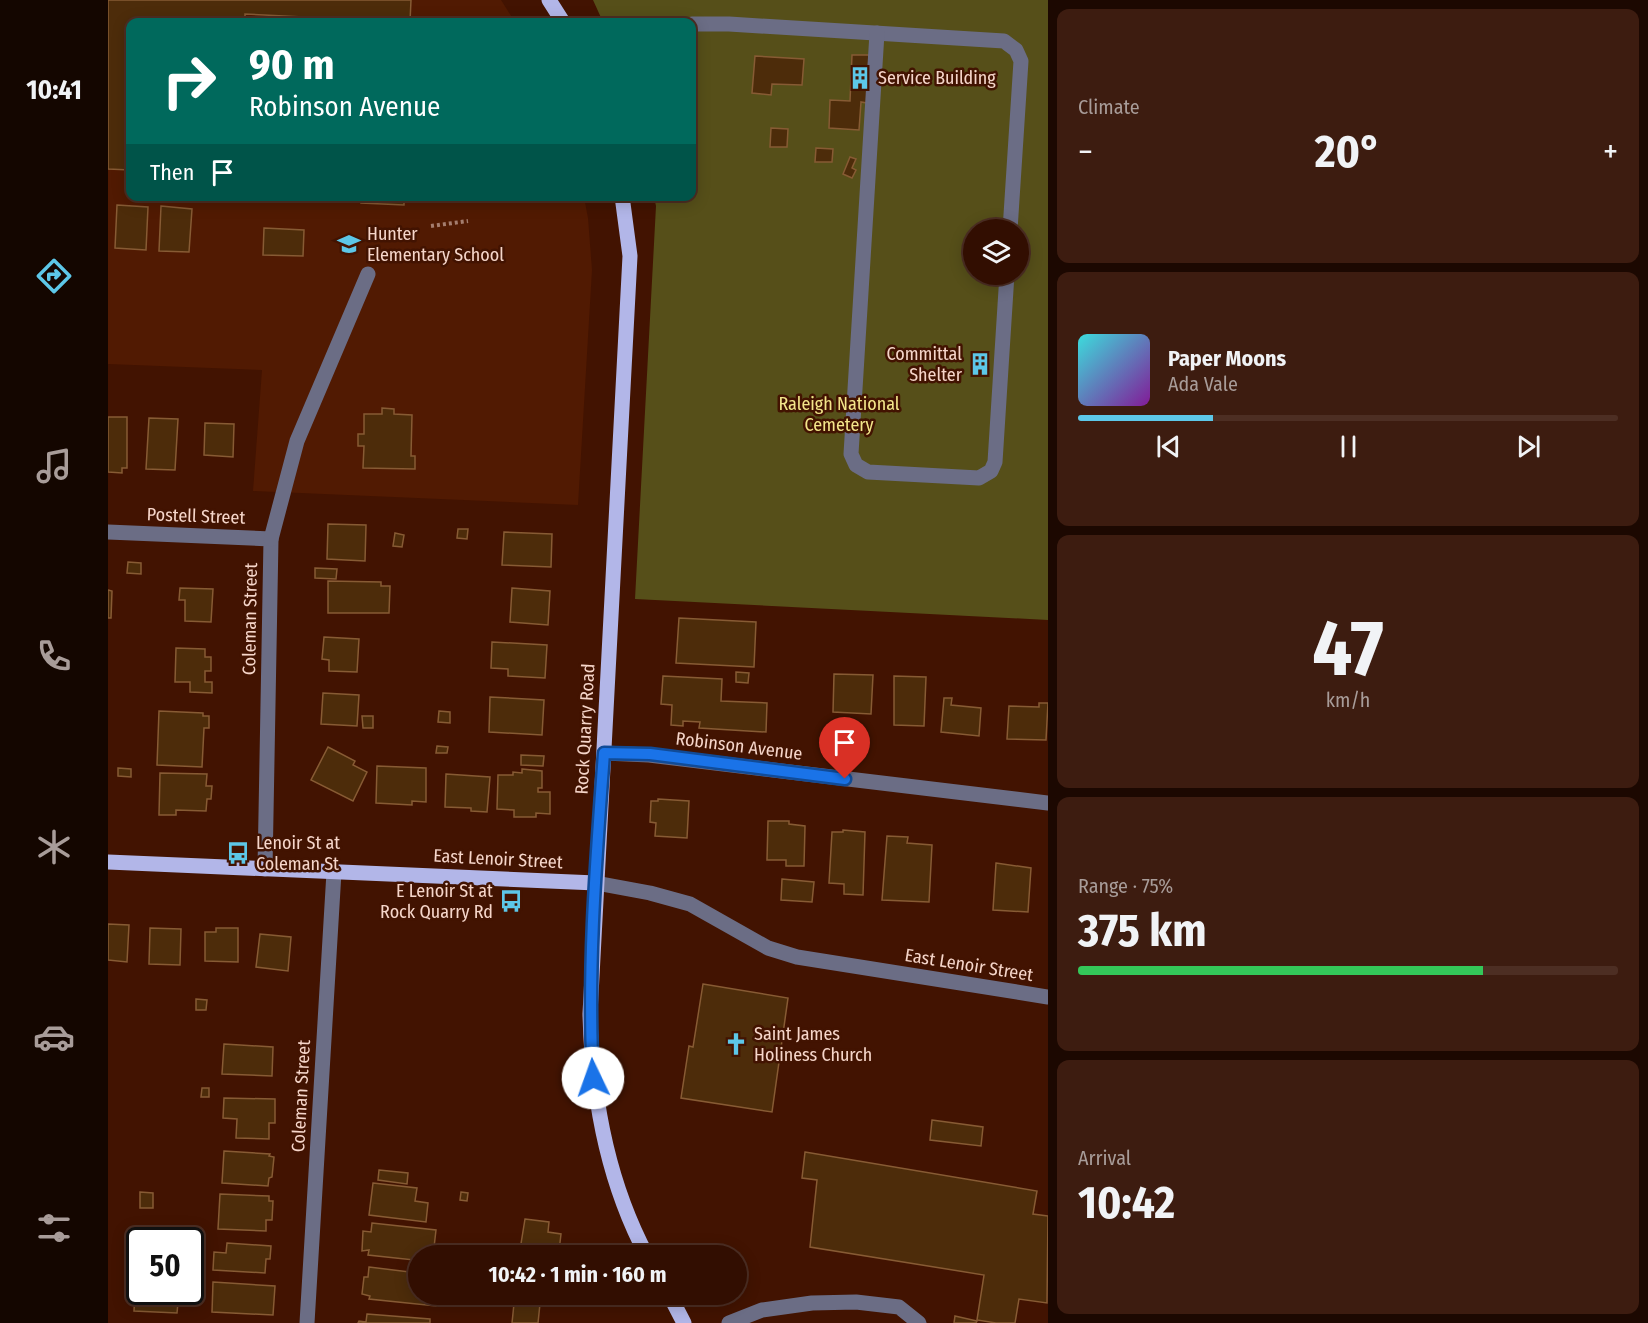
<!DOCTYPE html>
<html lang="en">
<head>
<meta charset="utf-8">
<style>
	:root { --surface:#320e01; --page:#3d1c10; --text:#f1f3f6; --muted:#a89c99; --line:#4d2e23; --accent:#5dc7e8 }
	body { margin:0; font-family:"Fira Sans Condensed",sans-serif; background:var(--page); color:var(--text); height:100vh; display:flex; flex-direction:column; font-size:22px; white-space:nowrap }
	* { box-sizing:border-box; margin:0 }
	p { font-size:20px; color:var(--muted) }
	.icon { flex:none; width:33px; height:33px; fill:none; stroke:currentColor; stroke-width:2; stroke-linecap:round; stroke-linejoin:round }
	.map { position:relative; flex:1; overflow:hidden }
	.side { display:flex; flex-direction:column; gap:9px; padding:9px; background:#1c0801; width:600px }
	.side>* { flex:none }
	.guide { position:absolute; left:18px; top:18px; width:570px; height:183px; border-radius:12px; box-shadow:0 3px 15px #0003,0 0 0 2px var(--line); background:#00695c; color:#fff; overflow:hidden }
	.tools { position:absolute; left:855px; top:219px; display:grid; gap:12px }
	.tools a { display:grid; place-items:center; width:66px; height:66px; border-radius:50%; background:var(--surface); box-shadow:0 3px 15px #0003,0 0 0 2px var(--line); font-size:30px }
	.speed { position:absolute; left:18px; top:1227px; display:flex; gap:12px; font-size:30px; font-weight:700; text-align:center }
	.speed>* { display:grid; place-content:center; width:78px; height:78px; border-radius:50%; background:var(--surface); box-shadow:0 3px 15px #0003,0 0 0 2px var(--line); line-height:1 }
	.speed .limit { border:3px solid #111; border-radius:9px; background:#fff; color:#111 }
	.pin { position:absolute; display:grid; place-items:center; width:51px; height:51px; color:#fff; margin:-62px -26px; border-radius:50% 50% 50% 0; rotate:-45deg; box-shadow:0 0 6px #0007 }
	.pin .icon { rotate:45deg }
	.me { position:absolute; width:66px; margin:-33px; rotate:357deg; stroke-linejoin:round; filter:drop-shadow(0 0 4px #0008) }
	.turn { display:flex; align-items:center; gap:21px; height:126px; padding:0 24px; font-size:27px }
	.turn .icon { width:78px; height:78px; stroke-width:2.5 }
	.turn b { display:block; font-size:42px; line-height:51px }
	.then { display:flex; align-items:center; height:57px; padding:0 24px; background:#0003; gap:12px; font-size:22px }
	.big { font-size:45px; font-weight:700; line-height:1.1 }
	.side .tile { flex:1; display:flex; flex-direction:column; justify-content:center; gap:9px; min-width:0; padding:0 21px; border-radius:12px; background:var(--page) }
	.side .dial { align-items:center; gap:0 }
	.dial b { font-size:78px; line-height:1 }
	.song { display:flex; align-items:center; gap:18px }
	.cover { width:72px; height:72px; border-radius:9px; background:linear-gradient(135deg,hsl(180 70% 55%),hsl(290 70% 35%)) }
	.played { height:6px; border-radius:3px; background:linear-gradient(90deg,var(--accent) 25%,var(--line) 25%) }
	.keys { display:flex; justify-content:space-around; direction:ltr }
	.heat { display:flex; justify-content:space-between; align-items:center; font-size:33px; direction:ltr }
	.charge { height:9px; border-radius:4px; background:linear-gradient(90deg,#34c759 75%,var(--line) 0) }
	.trip { position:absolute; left:300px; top:1245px; width:339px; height:60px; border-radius:30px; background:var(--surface); box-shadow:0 3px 15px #0003,0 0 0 2px var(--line); font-weight:700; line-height:60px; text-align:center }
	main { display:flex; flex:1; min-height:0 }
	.menu { display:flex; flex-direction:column; width:108px; justify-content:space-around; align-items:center; background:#140600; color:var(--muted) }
	.menu .icon { width:42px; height:42px }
	.menu .on { color:var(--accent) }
	.menu b { font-size:27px; color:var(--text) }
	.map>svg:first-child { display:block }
	.built { fill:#511a02 }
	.green { fill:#564f19; fill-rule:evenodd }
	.building { fill:#4d2c0a; stroke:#875b34; stroke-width:1.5 }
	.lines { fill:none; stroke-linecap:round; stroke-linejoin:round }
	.path { stroke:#a47d6e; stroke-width:4; stroke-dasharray:3 3; stroke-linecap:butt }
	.minor { stroke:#6b6d85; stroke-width:15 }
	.major { stroke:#b2b6e8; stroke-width:15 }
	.route-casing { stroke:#114b97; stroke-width:15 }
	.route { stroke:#1a73e8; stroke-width:10 }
	.labels { text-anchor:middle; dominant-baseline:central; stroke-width:5; stroke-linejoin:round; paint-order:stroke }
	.poi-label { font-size:18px; fill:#f6d6ca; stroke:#421301; text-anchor:start }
	.park-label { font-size:18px; fill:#f3e68a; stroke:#421301 }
	.street-label { font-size:18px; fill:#f6d6ca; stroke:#421301 }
</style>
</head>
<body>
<main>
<nav class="menu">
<b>10:41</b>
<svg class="icon on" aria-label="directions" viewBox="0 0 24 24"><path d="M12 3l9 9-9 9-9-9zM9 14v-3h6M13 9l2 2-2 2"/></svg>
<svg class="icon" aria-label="music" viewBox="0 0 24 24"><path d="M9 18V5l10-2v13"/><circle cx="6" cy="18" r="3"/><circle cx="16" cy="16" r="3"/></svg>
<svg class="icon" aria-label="phone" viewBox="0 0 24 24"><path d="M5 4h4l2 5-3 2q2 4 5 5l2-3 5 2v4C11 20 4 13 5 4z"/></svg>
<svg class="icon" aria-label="climate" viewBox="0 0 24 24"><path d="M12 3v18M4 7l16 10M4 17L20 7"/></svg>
<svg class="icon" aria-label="car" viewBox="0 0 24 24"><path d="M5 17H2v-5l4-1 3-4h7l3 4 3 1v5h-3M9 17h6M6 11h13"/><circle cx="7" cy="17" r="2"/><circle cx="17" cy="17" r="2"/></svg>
<svg class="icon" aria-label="filters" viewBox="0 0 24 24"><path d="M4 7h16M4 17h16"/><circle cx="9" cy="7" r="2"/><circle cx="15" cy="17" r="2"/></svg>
</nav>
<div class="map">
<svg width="940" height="1323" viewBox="0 0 940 1323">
	<rect width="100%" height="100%" fill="#421301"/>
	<path class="built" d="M0,0H393L407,22H22V196L476,197L480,218L484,270L470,505L145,491L154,370L0,364Z"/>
	<path class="green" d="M485,0H940V620L527,599L548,206L546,197L584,196V22H495ZM866,230H910V274H866Z"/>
	<g class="building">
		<path d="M0,0H303L302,22H215V18L137,14V22H22V170L0,169Z"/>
		<path d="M744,55H761L759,103L753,102L751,130L721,128L722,100L742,101Z"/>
		<path d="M647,56L696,59L694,85L664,84L663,95L644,93Z"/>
		<path d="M663,128L680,129L679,147H662Z"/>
		<path d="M708,148L725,149L724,162H707Z"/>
		<path d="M742,157L748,159L744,168L748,170L744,178L735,174Z"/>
		<path d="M207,196H296V205L253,203V200L241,199V202L207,201Z"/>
		<path d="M9,205L40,207L38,250L7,248Z"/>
		<path d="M53,206L84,209L81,252L51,251Z"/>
		<path d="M156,228L196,230L195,256L155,255Z"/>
		<path d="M865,352L881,353L880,375L864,374Z"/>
		<path d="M274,408L286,409V414L304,415L303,456H307V469L255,468L256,446H250V434H256V414H274Z"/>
		<path d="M0,417H19V468H14V473L0,472Z"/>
		<path d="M41,418L70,419L67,470L38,469Z"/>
		<path d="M97,423L126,424L125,457L96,455Z"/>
		<path d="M220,524L258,525L257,561L219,559Z"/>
		<path d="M350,529H360L359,539L349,538Z"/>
		<path d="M396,532L444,534L443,567L394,565Z"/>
		<path d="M287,533L296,535L294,547L285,546Z"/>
		<path d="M20,562L33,563V574L19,573Z"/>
		<path d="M207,568L229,569L228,579L207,578Z"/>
		<path d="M220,581L273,582V586H282L281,613H220Z"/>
		<path d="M72,588L105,589L103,622L77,621V600H71Z"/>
		<path d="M404,588L442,591L440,625L402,622Z"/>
		<path d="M0,590L4,591L3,618H0Z"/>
		<path d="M571,618L648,622L646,667L568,663Z"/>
		<path d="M216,637L251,639L249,672L221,671V660L214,659Z"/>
		<path d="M384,642L439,645L437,678L400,676V669L383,668Z"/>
		<path d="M68,648L97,649V657H103V671H97V682H104V693L82,692V682H67Z"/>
		<path d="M628,672L641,673L640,683L628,682Z"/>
		<path d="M726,674L765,675L763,714L725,712Z"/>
		<path d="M555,676L614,679L613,701L659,703L658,732L591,728L592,722L575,721V726L563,725L564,705L553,704Z"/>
		<path d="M786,676L818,677L816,726L786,725Z"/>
		<path d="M215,693L251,695L249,726L213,724Z"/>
		<path d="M382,697L436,700L434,735L381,732Z"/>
		<path d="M836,698H844L843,705L873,708L871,736L833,732Z"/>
		<path d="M931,703H940L938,740L899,739L901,706L931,707Z"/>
		<path d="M51,711L95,713V716H101V728H96L94,767L49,765Z"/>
		<path d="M331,711L342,712V723L330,722Z"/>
		<path d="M254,716H265V728H255Z"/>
		<path d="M329,746L340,747L339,753H328Z"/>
		<path d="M220,747L247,761L245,765L259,772L245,801L203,780Z"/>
		<path d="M413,755L436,756L435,766L413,765Z"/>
		<path d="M269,766L318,768V802L304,801V805L268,803Z"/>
		<path d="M10,768L23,769V777L10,776Z"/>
		<path d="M414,769L434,771V788H430V792H442V814L428,813V817H406V810L389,809L390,775H405V772L414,773Z"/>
		<path d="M52,773L99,774L98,786H104L103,799H99L98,811L68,810V815H51Z"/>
		<path d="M338,774L382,777L379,812L363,811V808L337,807Z"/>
		<path d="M550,799L581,801L579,838L547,836L548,823L542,822L543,801H550Z"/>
		<path d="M660,821H681V824L697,826L696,866H678V860H659Z"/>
		<path d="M735,830L757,832L755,895L736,894V884L721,883L724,832H735Z"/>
		<path d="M779,836L800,837L799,843L824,845L821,902L774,900Z"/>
		<path d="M888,863L923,868L920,912L885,910Z"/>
		<path d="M674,879L706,882L704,902L673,900Z"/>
		<path d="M0,924L21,925L19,962L0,960Z"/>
		<path d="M42,928L73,929L72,965L41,964Z"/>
		<path d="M108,928H130V962L97,961V932H108Z"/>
		<path d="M152,934L183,937L180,971L148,967Z"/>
		<path d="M595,984L680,998L664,1112L573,1098L581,1046L585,1047Z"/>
		<path d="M88,999L99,1000L98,1010H88Z"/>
		<path d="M116,1044L165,1047L164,1076L114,1074Z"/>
		<path d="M94,1088H101V1097H93Z"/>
		<path d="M116,1098L167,1099V1123H161V1139L128,1138L129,1119L115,1118Z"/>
		<path d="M824,1120L875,1127L873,1146L822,1140Z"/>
		<path d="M116,1151L162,1154L161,1156L166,1157L164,1177L161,1178L160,1186L114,1183Z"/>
		<path d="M697,1152L929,1191L925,1214L940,1216L939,1303L911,1299L907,1323H888L869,1320L876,1275L702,1247L709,1180L694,1178Z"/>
		<path d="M271,1170L300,1173L299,1184L270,1180Z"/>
		<path d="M265,1183L309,1188L307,1201L320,1203L318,1222L261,1215Z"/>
		<path d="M32,1192L45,1193V1208H32Z"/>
		<path d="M353,1192L360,1193L359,1201L352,1200Z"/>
		<path d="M112,1194L161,1196V1201H165L164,1220H158V1231L110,1229Z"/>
		<path d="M417,1219L441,1222L440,1232L453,1234L451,1251L442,1250L441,1256H411Z"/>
		<path d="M264,1223L328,1230L325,1256H307L306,1260L260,1255L261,1250L254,1251L255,1231L263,1232Z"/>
		<rect x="35" y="1237" width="12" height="3"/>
		<path d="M119,1243L163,1246L162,1259H158L157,1273L105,1270L106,1252L118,1253Z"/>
		<path d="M261,1267L310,1273V1294H329L328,1306L261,1299L262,1296L254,1294L256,1277H260Z"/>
		<path d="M18,1276L32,1277V1292H71L69,1313L26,1311L27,1293H17Z"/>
		<path d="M105,1282L167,1286L165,1315L104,1312Z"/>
		<path d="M407,1294H433L430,1323H404Z"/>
		<path d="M259,1314L322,1319V1323H250L251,1321L258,1322Z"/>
		<path d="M847,1316L869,1321L868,1323H846Z"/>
	</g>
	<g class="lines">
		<path class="path" d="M323,226L360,221"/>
		<g class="minor">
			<path d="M584,24H621L896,41L908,50L913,61L902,230"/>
			<path d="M769,33L743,454L748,465L760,472L871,478L883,471L887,462L899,274"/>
			<path d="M0,532L163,539L157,869"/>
			<path d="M163,539L189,441L260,274"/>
			<path d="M496,753L541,755L940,803"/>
			<path d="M488,883L542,893L582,904L660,948L689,957L940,997"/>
			<path d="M199,1323L226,872"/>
			<path d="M621,1323L654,1310L704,1303L748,1302L791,1307L811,1323"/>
		</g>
		<g class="major">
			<path d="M441,0L455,22"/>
			<path d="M514,196L522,256L482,1014C484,1097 499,1181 539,1256"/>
			<path d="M0,862L488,883"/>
			<path d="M561,1294L576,1323"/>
		</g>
	</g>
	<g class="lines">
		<g class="route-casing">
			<path id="route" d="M485,1078C479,970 488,861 496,753L542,754L737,779"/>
		</g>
		<use href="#route" class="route"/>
	</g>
	<defs>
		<g id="building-bare" transform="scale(1.8)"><path d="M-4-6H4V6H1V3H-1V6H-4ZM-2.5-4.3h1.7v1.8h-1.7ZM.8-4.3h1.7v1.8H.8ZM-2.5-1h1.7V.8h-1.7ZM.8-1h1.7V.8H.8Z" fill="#5dc7e8" stroke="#421301" stroke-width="2.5" paint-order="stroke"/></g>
		<g id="school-bare" transform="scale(1.8)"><path d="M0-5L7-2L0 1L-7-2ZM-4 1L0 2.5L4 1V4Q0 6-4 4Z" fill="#5dc7e8" stroke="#421301" stroke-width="2.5" paint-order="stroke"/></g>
		<g id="bus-bare" transform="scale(1.8)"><path d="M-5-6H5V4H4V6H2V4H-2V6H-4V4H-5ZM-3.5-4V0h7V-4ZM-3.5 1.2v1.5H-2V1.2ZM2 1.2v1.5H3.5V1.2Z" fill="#5dc7e8" stroke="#421301" stroke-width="2.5" paint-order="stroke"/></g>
		<g id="church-bare" transform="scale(1.8)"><path d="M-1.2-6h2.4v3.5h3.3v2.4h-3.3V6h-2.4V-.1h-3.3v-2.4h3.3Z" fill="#5dc7e8" stroke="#421301" stroke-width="2.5" paint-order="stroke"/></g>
	</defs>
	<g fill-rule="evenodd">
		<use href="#building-bare" x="752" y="78"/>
		<use href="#school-bare" x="241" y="244"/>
		<use href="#building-bare" x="872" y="364"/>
		<use href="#bus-bare" x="130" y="853"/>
		<use href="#bus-bare" x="403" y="901"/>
		<use href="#church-bare" x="628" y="1044"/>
	</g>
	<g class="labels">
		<g class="poi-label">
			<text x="770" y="78">Service Building</text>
			<text x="259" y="234">Hunter<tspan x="259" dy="21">Elementary School</tspan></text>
			<text x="854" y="354" text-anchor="end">Committal<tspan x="854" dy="21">Shelter</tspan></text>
			<text x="148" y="843">Lenoir St at<tspan x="148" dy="21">Coleman St</tspan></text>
			<text x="385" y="891" text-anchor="end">E Lenoir St at<tspan x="385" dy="21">Rock Quarry Rd</tspan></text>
			<text x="646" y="1034">Saint James<tspan x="646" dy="21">Holiness Church</tspan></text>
		</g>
		<g class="park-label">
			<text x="731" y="404">Raleigh National<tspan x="731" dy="21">Cemetery</tspan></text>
		</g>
		<g class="street-label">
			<text transform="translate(88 516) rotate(2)">Postell Street</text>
			<text transform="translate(142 619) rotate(-89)">Coleman Street</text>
			<text transform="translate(477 729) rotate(-87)">Rock Quarry Road</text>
			<text transform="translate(631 746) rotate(7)">Robinson Avenue</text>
			<text transform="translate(390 859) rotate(3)">East Lenoir Street</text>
			<text transform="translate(861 965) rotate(9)">East Lenoir Street</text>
			<text transform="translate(193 1096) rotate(-87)">Coleman Street</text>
		</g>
	</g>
</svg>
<div class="tools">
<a><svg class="icon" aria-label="layers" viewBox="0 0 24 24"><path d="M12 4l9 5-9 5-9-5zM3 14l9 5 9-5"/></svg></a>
</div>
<div class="speed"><div class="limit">50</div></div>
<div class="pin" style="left:737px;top:779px;background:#d93025"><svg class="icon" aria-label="arrive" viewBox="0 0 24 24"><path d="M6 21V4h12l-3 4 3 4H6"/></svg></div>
<svg class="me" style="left:485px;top:1078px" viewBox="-20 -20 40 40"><circle r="19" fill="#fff"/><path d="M0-13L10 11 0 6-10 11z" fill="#1a73e8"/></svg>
<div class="trip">10:42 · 1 min · 160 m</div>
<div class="guide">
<div class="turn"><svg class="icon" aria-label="right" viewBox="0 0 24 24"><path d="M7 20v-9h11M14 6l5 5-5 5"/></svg><div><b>90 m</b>Robinson Avenue</div></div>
<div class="then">Then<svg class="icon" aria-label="arrive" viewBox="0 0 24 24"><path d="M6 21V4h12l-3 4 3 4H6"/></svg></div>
</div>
</div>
<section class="side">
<div class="tile"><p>Climate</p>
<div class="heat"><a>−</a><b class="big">20°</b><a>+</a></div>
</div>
<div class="tile">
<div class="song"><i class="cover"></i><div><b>Paper Moons</b><p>Ada Vale</p></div></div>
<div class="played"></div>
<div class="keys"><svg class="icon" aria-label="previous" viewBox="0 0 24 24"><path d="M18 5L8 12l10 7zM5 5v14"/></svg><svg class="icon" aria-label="pause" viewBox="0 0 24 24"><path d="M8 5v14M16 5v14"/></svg><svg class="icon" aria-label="next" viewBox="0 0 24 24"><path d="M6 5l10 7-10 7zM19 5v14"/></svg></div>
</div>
<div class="tile dial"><b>47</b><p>km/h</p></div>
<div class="tile"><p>Range · 75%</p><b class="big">375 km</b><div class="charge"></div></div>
<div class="tile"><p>Arrival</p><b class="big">10:42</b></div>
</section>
</main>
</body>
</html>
